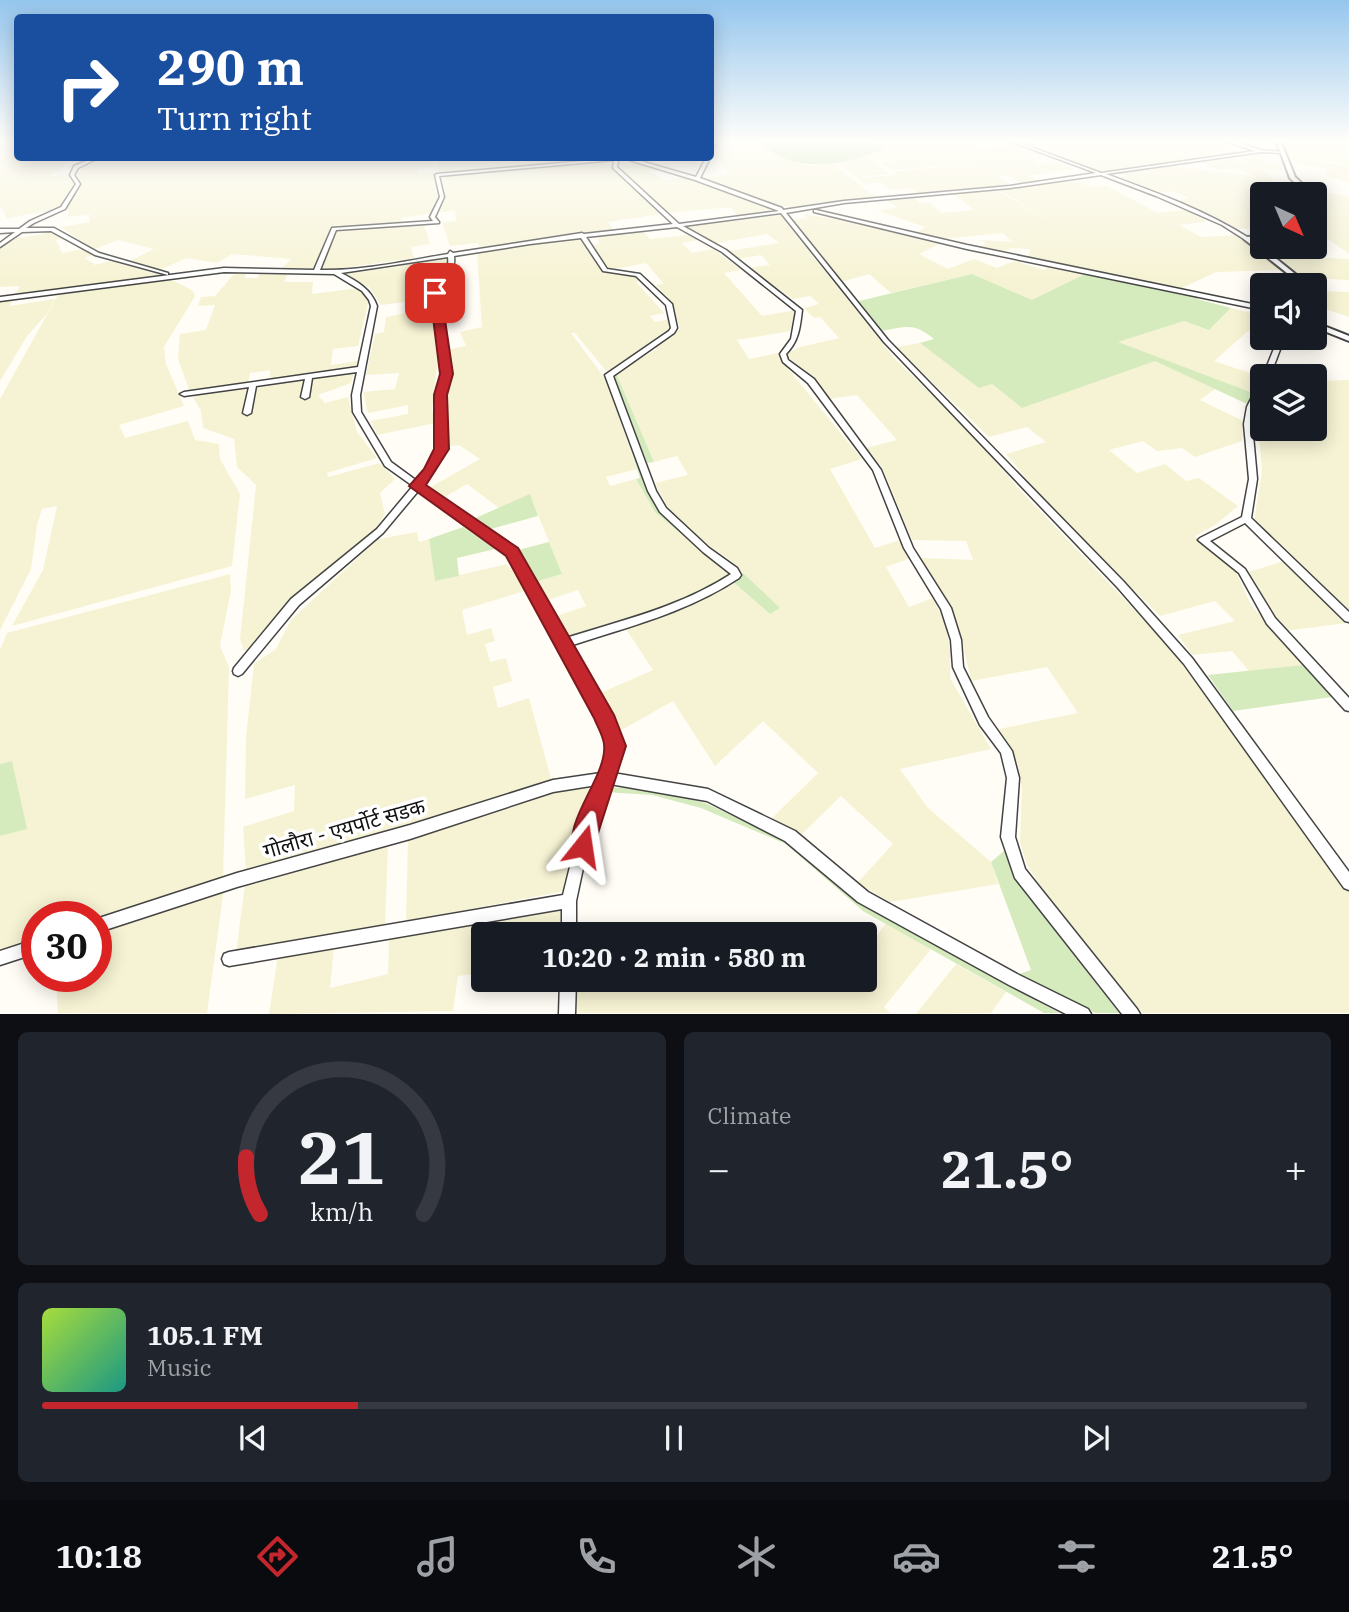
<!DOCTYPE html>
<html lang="en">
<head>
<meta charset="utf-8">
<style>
	:root { --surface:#171b24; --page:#20242c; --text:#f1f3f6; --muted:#9ea1a6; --line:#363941; --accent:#c4262e }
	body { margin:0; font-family:"IBM Plex Serif","Noto Sans Devanagari",serif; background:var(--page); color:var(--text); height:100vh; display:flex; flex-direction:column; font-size:26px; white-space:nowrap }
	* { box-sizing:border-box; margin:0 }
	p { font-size:23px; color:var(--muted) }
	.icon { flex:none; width:38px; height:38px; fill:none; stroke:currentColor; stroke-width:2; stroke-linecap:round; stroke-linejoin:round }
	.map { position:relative; height:1014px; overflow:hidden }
	.drawer { display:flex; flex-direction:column; gap:18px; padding:18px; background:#0d0f14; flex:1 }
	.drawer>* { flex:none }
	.hud { position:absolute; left:14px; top:14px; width:700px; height:147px; border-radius:7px; box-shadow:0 4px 18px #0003; background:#1a4fa0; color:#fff; overflow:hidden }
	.needle { width:46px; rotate:136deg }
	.fabs { position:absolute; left:1250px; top:182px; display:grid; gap:14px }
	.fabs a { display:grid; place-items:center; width:77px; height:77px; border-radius:7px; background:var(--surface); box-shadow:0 4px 18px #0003; font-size:35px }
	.speed { position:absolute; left:21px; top:901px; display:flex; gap:14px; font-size:35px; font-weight:700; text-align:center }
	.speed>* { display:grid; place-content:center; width:91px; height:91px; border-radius:50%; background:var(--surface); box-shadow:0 4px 18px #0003; line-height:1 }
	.speed .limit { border:10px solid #d22; background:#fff; color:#111 }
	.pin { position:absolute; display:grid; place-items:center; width:60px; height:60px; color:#fff; margin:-30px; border-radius:14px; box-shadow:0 4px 10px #0006 }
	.me { position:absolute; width:77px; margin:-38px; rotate:15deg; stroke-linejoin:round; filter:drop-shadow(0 0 5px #0008) }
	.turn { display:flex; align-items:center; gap:24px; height:147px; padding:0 28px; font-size:32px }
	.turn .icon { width:91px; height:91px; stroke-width:2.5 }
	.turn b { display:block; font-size:49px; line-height:60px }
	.big { font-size:52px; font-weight:700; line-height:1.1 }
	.drawer .card { flex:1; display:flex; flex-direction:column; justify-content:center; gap:10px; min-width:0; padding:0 24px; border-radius:10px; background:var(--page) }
	.drawer .dial { align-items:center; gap:0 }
	.dial svg { height:182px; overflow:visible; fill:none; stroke:var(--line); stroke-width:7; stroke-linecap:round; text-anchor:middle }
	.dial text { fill:var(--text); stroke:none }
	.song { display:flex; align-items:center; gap:21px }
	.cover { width:84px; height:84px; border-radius:10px; background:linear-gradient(135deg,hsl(80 70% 55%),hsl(170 70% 35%)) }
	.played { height:7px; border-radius:4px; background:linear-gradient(90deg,var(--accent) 25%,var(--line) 25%) }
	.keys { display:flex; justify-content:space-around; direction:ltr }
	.heat { display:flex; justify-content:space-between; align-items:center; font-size:38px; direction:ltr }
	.drawer .tiles { flex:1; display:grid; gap:18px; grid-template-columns:1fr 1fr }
	.card:last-child { grid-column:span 2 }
	.trip { position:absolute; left:471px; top:922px; width:406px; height:70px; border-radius:7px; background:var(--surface); box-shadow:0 4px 18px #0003; font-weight:700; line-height:70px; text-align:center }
	.tabs { display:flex; height:112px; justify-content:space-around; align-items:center; background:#090b0e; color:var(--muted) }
	.tabs .icon { width:49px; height:49px }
	.tabs .current { color:var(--accent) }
	.tabs b { font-size:32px; color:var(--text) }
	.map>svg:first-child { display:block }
	.farmland { fill:#f6f3d4 }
	.green { fill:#d5ebbd }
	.forest { fill:#b9dc9c }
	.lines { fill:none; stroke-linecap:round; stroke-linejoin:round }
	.minor-casing { stroke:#444; stroke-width:3 }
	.tertiary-casing { stroke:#444; stroke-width:4 }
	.minor { fill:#fff; fill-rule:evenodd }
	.tertiary { fill:#fff; fill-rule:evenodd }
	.route { fill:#c4262e; stroke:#7f191e; stroke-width:2 }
	.labels { text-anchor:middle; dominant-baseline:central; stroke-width:7; stroke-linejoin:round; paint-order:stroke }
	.near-street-label { font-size:21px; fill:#111; stroke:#fff }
</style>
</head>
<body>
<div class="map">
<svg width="1349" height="1014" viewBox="0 0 1349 1014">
	<rect width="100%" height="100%" fill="#fffdf5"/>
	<g class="farmland">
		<path d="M0,140H17L18,158H74L50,176L68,175L75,185L65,204L59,209L7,218L0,206Z"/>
		<path d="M863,140H985L967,142L977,148L1022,146L1040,154L1027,156L1040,163L1056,162L1075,169L1028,176L1039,182L1022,184L1006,175L998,176L1012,185L920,195L911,188L890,189L881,182L865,184L858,178L896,175L892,172L988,162L891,170L879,162L970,153L874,161L890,174L857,177L836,162L871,155L884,149Z"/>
		<path d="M1013,140H1207L1246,155L1210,159L1194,153L1184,155L1198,161L1099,174Z"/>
		<path d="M1282,140H1349V164L1289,156Z"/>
		<path d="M770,149L809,166L832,163L876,198L798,209L758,200L704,179L728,174L719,160L709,161L714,151Z"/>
		<path d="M1257,155L1265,161L1282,162V171L1265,170L1283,194H1262V228L1239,229L1176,201L1189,198L1172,191L1156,193L1116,179L1126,176L1118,173L1172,166L1253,176L1239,169L1217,170L1200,162L1233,159L1242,162L1245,161L1238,158Z"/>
		<path d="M98,158H431L433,168L418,169L417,174L433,173L440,197L432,213L400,218L404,227L424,225L430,244L411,247L414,258L334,269L280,270L291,259L232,254L217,263L186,258L162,269L148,268L130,261L154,249L118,240L93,250L61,227L90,222L89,214L68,217L69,210L59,211L69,204L81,184L75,174L78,167Z"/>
		<path d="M435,158L610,160L612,168L660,214L608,222L613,230L480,247L478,243L450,246L442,223L456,221L455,211L439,212L446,196Z"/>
		<path d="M1291,158L1349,165V187L1348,182L1327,176L1326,168L1296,164Z"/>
		<path d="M632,160L661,168L648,171L667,181L685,176L778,209L780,213L738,217L731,207L666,213L628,179L617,162Z"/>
		<path d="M1077,181L1091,187L1107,186L1158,213L1185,210L1208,221L1179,225L1201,237L1235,235L1281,270L1216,272L1182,288L1028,258L1030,249L1012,248L999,252L979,248L986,243L980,240L1012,242L1003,233L942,239L931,236L917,233L925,227L878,211L897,207L887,201L914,198L920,203L928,202L942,213L974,210L954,194L996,190L1050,221L999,190Z"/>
		<path d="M1319,191L1349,197V254L1324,236L1327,230L1314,208V192Z"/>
		<path d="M803,214L859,223L939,244L919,254L948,269L974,259L997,268L1014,261L1045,270L1048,265L1087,273L1032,301L972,274L891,293L869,274L841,282L793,220L807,218Z"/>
		<path d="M780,215L896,360L965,427L1019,489L1167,644L1253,757L1349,892V1013H1142L1042,888L1027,865L1020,842L1022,790L1018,764L999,729L1078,713L1047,667L971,681L960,632L921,558L973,560L966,541L912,540L882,467L866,448L897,440L857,395L828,399L812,376L788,357V353L800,347L839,338L820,317L814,318L804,308L819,304L810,296L793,299L747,268L770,265L761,255L737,259L728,251L779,243L767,234L715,243L686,226Z"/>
		<path d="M56,231L67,237L56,240L62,253L82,249L95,254L85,258L95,265L110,261L160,275L96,286L15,294L20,286L0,287V247L15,239Z"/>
		<path d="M644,231L650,239L689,235L698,240L682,243L692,253L713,249L741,270L724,273L762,316L796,310L790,331L737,340L749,359L778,353L788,369L862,459L830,469L875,548L900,540L910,558L886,567L909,607L933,598L945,623L950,650V678L991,749L900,769L927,807L991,862L998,884L890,902L857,883L893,844L841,796L800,836L772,818L818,773L763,721L715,766L673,701L618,732L598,694L653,670L624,626L672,614L732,581L770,614L759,589L730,560L696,537L668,508L655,483L688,475L677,456L654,462L616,373L657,349L655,346L680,329L672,303L656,285L664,284L646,263L609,270L592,245L600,244L597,237Z"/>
		<path d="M581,238L602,272L634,275L640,280L636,282L664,313L650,316L655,322L670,319L669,329L607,372L575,333H571L606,380L637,469L606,477L610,486L636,479L655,512L728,574L723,581L665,610L646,612L566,640L554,617L586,606L578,590L545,601L535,582L562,574L530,495L499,508L467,484L441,499L427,489L480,459L459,445L447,447L446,395L450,364L446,350L466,346L460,332L482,327L477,252Z"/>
		<path d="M448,255L450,261L443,277L408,278L409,284L439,282L430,299L381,305L369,287L344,273L397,267Z"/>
		<path d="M1270,255L1349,259V280L1298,277Z"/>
		<path d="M235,273L246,274L245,278H257L259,274L287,275L284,282H313L312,294L359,288L369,299L358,346L333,349L331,365L357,361V368L270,380V370L250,373L248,384L190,392L178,359L180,334L206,330L215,305L198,306L201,297L215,296Z"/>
		<path d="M167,278L192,290L195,296L164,347L166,364L184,406L119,425L125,438L188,421L195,440L219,444L220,459L240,494L232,566L12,626L43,570L57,506L42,509L37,525L31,569L0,630V399L58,295Z"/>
		<path d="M1317,291L1349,292V317L1316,306L1320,298Z"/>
		<path d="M55,299L47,314L27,336L0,381V302L13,300L9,306Z"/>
		<path d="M433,308L439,350L432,410L436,423L377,435L371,421L408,414V405L368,413L363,392L395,389L399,373L366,375L375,334L384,332L386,317Z"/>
		<path d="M1231,308L1262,316V335L1248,331L1214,361L1262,377L1253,393L1116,342L1184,321L1209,330Z"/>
		<path d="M920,343L979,387L992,384L1022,408L1155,360L1215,389L1200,400L1243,421L1242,441L1195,457L1182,448L1157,451L1143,441L1109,450L1137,473L1165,464L1186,481L1199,478L1238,506L1215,525L1195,536L1236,572L1251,605L1303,665L1249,671L1232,651L1192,655L1178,635L1235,621L1215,601L1160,616L1049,506L1006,454L1046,442L1027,427L989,437L896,347Z"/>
		<path d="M354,372L351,383L318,395L325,403L348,397L357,432L377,458L327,473L328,477L380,463L395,479L380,493L385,514L374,532L343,561L291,598L254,647L244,651L240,639L256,485L237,467L234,439L203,428L201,411L192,395L250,387L245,415L249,414L255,386L306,379L303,398L306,397L310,379Z"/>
		<path d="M1349,380V613L1254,520L1262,472L1258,424L1262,411V429H1314V381Z"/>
		<path d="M417,532L419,542L429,539L435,581L507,564L528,590L462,610L467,635L491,628L495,641L485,644L490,662L506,658L512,681L493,687L498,708L529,698L552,782L246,872L243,827L294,811L295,785L245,799L246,737L254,664L276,649L291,620L378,539Z"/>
		<path d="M1284,561L1347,623L1284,631L1248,572Z"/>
		<path d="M230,574L231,590L220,646L229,667L223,879L96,920V917H37V938L0,950V836L26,829L12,761L0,764V650L7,633Z"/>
		<path d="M596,784L575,836L565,891L406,921L408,839L550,793Z"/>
		<path d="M388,844L385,925L236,953L245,884Z"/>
		<path d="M224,888L207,1013H58L56,977L96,976V932Z"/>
		<path d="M563,909V934H483V973L458,976L453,1011L269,1014L278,955L334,947L330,988L388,974L389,938Z"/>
		<path d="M886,923L931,949L884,1007L890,1013H578L575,991L600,980H864L865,952Z"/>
		<path d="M956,964L1006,992L991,1013L916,1014Z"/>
	</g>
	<g class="green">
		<path d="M1087,273L1199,295L1197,299L1231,308L1209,330L1184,321L1118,342L1253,393L1247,404L1155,361L1022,408L992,384L979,388L920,343L934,339C913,322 907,327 881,331L859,301L972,274L1032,300Z"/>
		<path d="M616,373L654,462L647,463L612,378Z"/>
		<path d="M621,418L660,511L731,570L732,576L723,581L728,573L655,512L636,479L640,478Z"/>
		<path d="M530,494L538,516L487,530L471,520Z"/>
		<path d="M463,527L495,549L457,558L459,576L435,581L429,539Z"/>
		<path d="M549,542L562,574L535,582L518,550Z"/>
		<path d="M743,573L780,608L770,614L732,581Z"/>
		<path d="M1303,665L1332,697L1233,711L1208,675Z"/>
		<path d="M12,761L27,829L0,836V764Z"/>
		<path d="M609,787L656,790L705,803L787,841L922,937L1059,1013H1044L863,911L786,844L701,808L652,795L605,792Z"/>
		<path d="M1004,851L1032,901L1119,1013H1095L1016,975L1031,970L991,862Z"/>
	</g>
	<path class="forest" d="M760,140H863L885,148C850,165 787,177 760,140Z"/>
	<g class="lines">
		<g class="minor-casing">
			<g id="minor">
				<path d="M714,140H718L710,153V147Z"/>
				<path d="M1007,140H1012L1101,173L1255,151L1223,140H1229L1261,150L1284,152L1282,153L1261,152L1106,174C1155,192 1205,210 1249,238V240L1247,241L1222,225L1156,196L1101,175L1010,188L844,203L786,213L888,340L1124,582L1192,658L1349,872V890L1344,888L1184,664L1118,588L884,342L781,213L683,226L726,250L802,310C800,327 799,341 786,354L788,360L814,379L881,470L913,548L951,608L961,640L963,667L988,717L1012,751L1019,778L1015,837L1025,869L1137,1009L1140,1014H1122L1015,878L1001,837L1007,778L1001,753L980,725L953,667L951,640L941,609L904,548L873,470L808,383L783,362L780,354L791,339L796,311L722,252L677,227L586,237L607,269L640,274L672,304L677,328L674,333L613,376L656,491L666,508L709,548L737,568L741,575L739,578C686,613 630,626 570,646L608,711L621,746L613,773L708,789L795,831L868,892L1019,975L1088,1009L1091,1014H1066L1009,985L858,902L785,841L707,801L610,784L592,826L576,901V934H562V909L229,966L224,964L222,959L224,954L229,952L563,895L580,826L597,785L553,792L410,839L237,887L96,933V919L237,873L410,825L553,780L601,773L609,746L599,716L561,648L558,647V642L509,554L419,490L383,533L299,605L242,674L238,676L234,674L233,671L234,668L291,599L377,529L413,486L385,466L353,412L352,395L357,372L312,378L309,397L305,399L301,397L305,379L256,386L251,413L247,415L243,413L249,387L184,396L180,394L184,392L358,367L371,306L369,300L362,291L334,274L224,272L0,301V297L224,268L314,270L332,228L433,221L430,217L440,197L435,175L437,174L619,158L617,167L679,224L779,211L695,180L626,159L625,158H630L696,177L706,158H710L700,178L782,208L783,210L844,201L1010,186L1096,173ZM614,160L613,168L673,224L584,234L582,233L453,253L450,251L448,254C406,261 362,271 320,270L336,230L439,223V222L435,217L444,197L439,176ZM581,238L603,271L636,276L666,305L671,328L669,331L605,375L648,491L660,512L703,552L731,574C680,607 623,620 566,638L515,550L423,485L434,471L446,449L445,395L449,374L438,294C447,282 456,272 454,256L530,244ZM448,257C450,273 441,282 432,294L443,374L437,395L438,449L427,470L417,481L391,462L361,412L360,395L377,306C371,289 357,281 341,273Z"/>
				<path d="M94,158H98L78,168L74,175L80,184L65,209L34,223L26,228H54L99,253L168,273V275L95,255L51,231L22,232L0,247V243L15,232L0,233V229H19L30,221L61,207L76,184L70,175L74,166Z"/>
				<path d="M816,210L967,245L1262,306V310L967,249L814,212V210Z"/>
				<path d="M1282,338H1288L1281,347L1270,376H1263L1275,346Z"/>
				<path d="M1259,383H1262V393L1255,407L1252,424L1257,479L1251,518L1349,612V622L1345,621L1245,523L1210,541L1245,569L1275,618L1349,698V711L1345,710L1267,624L1239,573L1198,540L1200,538L1242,517L1249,479L1244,424L1247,407Z"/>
				<path d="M37,939V953L0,965V951Z"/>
				<path d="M560,980H576L575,1014H559Z"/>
			</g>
		</g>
		<g class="tertiary-casing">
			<g id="tertiary">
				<path d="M1276,140H1280L1295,177L1313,194H1307L1290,178Z"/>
				<path d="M1314,217L1317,219L1322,230L1314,235L1316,229Z"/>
				<path d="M1262,236V240H1253L1309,285H1302L1244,239L1247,237Z"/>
				<path d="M1314,322L1349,336V341L1314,327Z"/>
			</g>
		</g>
		<use href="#minor" class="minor"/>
		<use href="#tertiary" class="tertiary"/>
	</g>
	<linearGradient id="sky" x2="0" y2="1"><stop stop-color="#95c6ee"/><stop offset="0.5" stop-color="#fffefa"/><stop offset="1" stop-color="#fffefa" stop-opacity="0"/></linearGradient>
	<rect width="1349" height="282" fill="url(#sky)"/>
	<path class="route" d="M435,290L441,293L453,374L447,395L449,449L426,485L518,548L614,715L626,746L591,855L583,858L574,855C561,822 608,776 604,744C603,735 597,726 594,718L506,556L409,486L424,469L434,449V395L440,374L430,293Z"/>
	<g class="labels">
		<g class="near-street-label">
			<text transform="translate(344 828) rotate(-16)">गोलौरा - एयर्पोर्ट सडक</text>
		</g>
	</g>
</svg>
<div class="fabs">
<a><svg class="needle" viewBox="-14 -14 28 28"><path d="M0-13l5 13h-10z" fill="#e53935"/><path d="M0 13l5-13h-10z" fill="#9ea1a6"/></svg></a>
<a><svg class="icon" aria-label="sound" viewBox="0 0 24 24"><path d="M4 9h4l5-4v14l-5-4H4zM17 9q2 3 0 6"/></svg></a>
<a><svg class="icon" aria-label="layers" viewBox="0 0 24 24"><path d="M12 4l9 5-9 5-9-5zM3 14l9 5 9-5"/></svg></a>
</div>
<div class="speed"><div class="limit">30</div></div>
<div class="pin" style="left:435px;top:293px;background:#d93025"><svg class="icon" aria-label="arrive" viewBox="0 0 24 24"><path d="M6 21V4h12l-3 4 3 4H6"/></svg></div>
<svg class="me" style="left:583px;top:846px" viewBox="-20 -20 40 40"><path d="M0-17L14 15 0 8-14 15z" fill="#c4262e" stroke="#fff" stroke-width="4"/></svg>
<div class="trip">10:20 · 2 min · 580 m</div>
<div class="hud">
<div class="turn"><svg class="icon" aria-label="right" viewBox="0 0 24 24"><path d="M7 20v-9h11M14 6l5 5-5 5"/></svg><div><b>290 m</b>Turn right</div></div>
</div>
</div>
<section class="drawer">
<div class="tiles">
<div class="card dial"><svg viewBox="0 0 100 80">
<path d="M14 69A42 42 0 1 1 86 69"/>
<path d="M14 69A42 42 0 0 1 8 44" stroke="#c4262e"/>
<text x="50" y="56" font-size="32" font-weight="700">21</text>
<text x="50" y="72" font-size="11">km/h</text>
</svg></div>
<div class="card"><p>Climate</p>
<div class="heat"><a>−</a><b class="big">21.5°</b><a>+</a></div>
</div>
<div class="card">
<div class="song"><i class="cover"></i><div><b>105.1 FM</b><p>Music</p></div></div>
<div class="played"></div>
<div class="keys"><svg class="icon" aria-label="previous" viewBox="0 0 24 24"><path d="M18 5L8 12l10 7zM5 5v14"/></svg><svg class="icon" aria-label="pause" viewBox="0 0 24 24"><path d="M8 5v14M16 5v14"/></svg><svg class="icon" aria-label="next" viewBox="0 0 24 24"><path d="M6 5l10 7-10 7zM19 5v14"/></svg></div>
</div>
</div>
</section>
<nav class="tabs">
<b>10:18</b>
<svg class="icon current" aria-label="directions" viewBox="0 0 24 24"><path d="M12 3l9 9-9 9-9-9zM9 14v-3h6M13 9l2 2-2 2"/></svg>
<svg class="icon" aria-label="music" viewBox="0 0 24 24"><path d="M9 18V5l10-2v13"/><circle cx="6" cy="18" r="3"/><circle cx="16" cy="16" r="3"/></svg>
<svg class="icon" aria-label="phone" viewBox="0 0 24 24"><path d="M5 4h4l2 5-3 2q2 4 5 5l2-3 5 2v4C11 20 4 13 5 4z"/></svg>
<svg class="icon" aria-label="climate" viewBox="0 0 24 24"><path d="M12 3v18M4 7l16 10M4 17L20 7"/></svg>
<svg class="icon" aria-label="car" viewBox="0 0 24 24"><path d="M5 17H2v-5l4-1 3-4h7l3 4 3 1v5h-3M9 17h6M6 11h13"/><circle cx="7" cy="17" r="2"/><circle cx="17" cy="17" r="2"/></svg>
<svg class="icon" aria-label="filters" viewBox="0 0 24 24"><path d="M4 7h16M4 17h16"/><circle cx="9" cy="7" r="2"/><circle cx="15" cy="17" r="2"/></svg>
<b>21.5°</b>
</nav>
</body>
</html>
